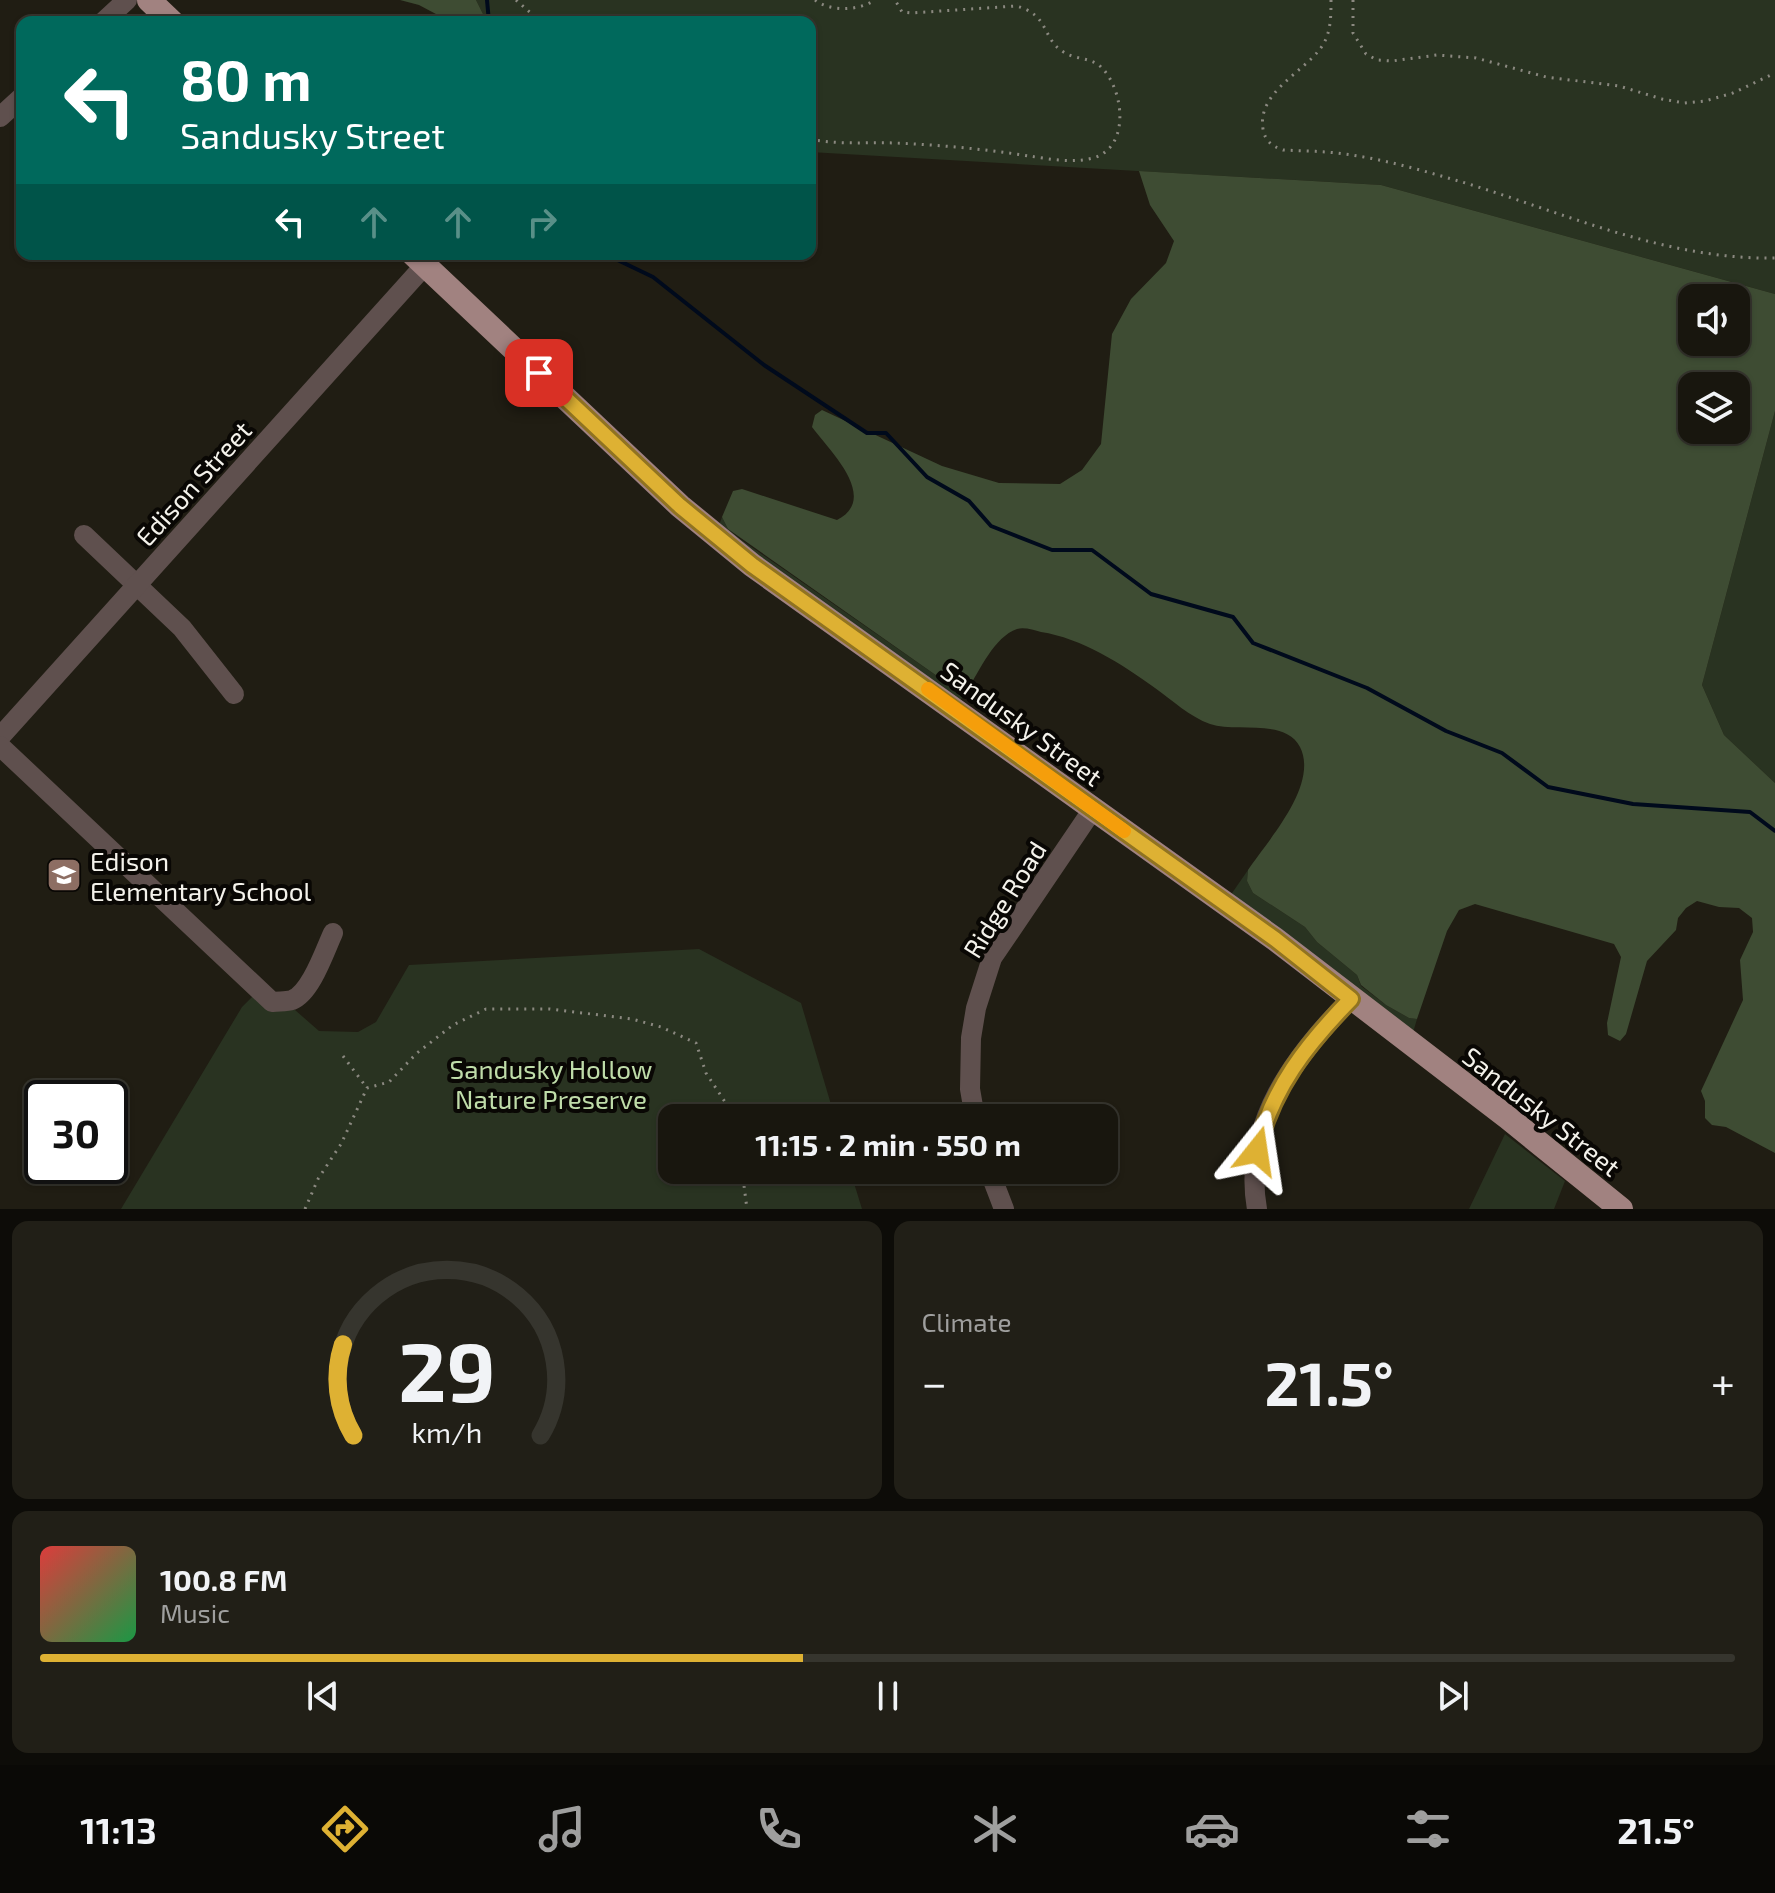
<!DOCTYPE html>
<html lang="en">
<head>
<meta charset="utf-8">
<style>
	:root { --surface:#18160e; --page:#211f17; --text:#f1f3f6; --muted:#9f9f9e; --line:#36352e; --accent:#deb133 }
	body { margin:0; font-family:"Exo 2",sans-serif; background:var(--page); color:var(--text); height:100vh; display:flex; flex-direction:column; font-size:30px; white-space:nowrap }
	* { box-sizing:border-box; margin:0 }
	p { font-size:26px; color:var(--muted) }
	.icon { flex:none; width:44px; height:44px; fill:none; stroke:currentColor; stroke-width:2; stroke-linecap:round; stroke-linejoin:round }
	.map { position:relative; height:1209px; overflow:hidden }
	.side { display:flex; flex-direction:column; gap:12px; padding:12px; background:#0d0c08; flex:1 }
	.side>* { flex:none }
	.guide { position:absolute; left:16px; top:16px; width:800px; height:244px; border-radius:16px; box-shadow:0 2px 6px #0004,0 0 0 2px var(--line); background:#00695c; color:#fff; overflow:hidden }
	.tools { position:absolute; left:1678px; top:284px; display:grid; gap:16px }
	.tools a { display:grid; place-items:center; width:72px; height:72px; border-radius:16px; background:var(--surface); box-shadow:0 2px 6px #0004,0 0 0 2px var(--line); font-size:40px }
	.speed { position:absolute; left:24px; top:1080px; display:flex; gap:16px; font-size:40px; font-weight:700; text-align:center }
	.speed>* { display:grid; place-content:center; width:104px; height:104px; border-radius:50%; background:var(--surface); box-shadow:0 2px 6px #0004,0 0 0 2px var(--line); line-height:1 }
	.speed .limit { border:4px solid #111; border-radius:12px; background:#fff; color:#111 }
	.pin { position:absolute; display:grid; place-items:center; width:68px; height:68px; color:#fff; margin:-34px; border-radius:16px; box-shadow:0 4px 12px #0006 }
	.me { position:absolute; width:88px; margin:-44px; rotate:15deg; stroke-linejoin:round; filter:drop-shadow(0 0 6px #0008) }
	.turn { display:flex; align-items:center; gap:28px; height:168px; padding:0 32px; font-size:36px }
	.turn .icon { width:104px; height:104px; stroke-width:2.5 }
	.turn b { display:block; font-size:56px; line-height:68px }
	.lanes { display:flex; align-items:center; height:76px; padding:0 32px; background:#0003; justify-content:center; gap:40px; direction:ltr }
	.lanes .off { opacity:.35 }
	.big { font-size:60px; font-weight:700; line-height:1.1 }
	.side .widget { flex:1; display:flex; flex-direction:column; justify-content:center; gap:12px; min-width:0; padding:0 28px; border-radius:16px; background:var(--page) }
	.side .dial { align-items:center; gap:0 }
	.dial svg { height:208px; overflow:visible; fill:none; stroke:var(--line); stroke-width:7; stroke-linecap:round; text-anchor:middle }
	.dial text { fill:var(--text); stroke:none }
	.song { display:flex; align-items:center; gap:24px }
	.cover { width:96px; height:96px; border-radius:12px; background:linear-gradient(135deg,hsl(0 70% 55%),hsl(140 70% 35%)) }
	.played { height:8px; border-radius:4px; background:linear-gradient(90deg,var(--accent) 45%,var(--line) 45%) }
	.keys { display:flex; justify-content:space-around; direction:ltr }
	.heat { display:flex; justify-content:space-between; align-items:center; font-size:44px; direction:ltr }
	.side .tiles { flex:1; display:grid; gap:12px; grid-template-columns:1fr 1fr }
	.widget:last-child { grid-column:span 2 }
	.trip { position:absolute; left:658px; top:1104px; width:460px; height:80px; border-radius:16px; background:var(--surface); box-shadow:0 2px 6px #0004,0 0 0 2px var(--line); font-weight:700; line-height:80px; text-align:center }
	.dock { display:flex; height:128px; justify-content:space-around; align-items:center; background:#0a0906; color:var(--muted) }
	.dock .icon { width:56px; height:56px }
	.dock .current { color:var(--accent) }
	.dock b { font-size:36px; color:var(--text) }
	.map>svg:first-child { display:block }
	.green { fill:#293321 }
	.forest { fill:#3e4c33; fill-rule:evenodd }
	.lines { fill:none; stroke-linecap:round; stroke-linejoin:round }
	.stream { stroke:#000a1c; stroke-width:4 }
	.path { stroke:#8b8980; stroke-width:3; stroke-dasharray:2 6; stroke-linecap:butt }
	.minor { stroke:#5f504e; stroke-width:20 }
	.major { stroke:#a18280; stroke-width:24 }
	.route-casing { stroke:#907321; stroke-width:20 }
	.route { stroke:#deb133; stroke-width:14 }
	.slow { stroke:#f59e0b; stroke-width:14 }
	.labels { text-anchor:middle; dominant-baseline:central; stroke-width:8; stroke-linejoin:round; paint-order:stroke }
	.street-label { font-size:26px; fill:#f4f2eb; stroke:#090704 }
	.poi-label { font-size:26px; fill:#f4f2eb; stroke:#090704; text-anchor:start }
	.park-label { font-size:26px; fill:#bfdca9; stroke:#090704 }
</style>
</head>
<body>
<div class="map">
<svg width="1775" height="1209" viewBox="0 0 1775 1209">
	<rect width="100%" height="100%" fill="#201d13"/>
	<g class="green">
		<path d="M476,0H1775V294L1381,185L810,152V22H487Z"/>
		<path d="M1775,411V783L1724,735L1702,685Z"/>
		<path d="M722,517L728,529L740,539L947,683L968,689L959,702L718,528Z"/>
		<path d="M1248,870L1247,881L1253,893L1305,927L1317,942L1357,975L1361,986L1386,1005L1409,1018L1417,1019L1412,1036L1230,896Z"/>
		<path d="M699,949L801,1003L835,1118H672V1170H850L862,1209H121L242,1007L256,993L267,1004L295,1010L319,1031L358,1032L376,1022L409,965Z"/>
		<path d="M1505,1134L1565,1181L1554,1209H1469Z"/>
	</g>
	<g class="forest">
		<path d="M400,0H476L487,22H451L419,5Z"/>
		<path d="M1139,171L1381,185L1775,294V411L1702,685L1724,735L1775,783V1153L1726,1127L1712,1125L1705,1118V1101L1701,1091L1743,1000L1740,960L1753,932L1752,918L1739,908L1719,907L1697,901L1686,908L1678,918L1676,930L1647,961L1626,1034L1620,1041L1608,1035L1607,1023L1621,957L1614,944L1475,904L1459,910L1447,931L1417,1019L1409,1018L1386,1005L1361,985L1357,975L1317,942L1305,927L1253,893L1247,881L1248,870C1268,840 1319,785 1300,747C1285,718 1237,733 1210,724C1190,717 1172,700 1155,688C1122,664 1081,638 1041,632C1034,630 1024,627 1017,629C994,637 980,670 968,689L947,683L728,529L722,517L733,491L742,489L837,520C880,498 829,450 812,427L815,415L822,410L942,466L999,483L1060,484L1082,470L1101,444L1112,334L1131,299L1166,263L1174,241L1150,205ZM1692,298H1736V342H1692ZM1736,386V430H1692V386Z"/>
	</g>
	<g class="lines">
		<g class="stream">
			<path d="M487,0L489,22"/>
			<path d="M605,254L653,277L764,365L867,433H886L927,477L969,501L991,526L1052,550H1092L1151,594L1233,617L1253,643L1367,688L1446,731L1502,753L1548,787L1633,804L1750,812L1775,831"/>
		</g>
		<g class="path">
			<path d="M516,0L541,22"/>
			<path d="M815,0C831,12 858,11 875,0"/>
			<path d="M1331,0C1331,17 1331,35 1320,49C1302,73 1257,93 1263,129C1265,141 1272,146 1283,150C1303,151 1324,151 1344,154C1384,159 1424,171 1462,182C1565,213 1666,260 1775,258"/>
			<path d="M1353,0V33L1366,54L1377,60L1392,61L1437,55L1476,58L1546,77L1619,86L1662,99L1684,103L1705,101L1733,93L1775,73"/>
			<path d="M810,139C838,145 867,142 895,143C940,145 984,149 1029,156C1049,159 1076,164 1096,157C1131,144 1123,88 1101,67C1091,57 1074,60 1062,51C1042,38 1049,14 1016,6L911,13L902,12L895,0"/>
			<path d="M343,1056L367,1088"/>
			<path d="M742,1170L747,1209"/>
			<path d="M305,1209L318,1179L341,1144L367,1088L389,1082L417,1053L453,1025L486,1009H550L632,1019L661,1027L696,1043L706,1073L729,1108L732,1118"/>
		</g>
		<g class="minor">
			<path d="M103,22L127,0"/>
			<path d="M0,117L22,97"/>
			<path d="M84,535L182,628L234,694"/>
			<path d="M0,737L425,265"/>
			<path d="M0,746L272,1002C279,1001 286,1002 292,1000C311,993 325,950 333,933"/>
			<path d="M975,1118L970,1089L971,1038L976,1008L992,958L1093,809"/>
			<path d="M989,1170L1004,1209"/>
			<path d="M1257,1209C1242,1125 1295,1055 1351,999"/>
		</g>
		<g class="major">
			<path d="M149,0L172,22"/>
			<path d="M413,254L680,506L752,565L1275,939L1507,1117L1621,1209"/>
		</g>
	</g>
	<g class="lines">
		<g class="route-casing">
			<path id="route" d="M539,373L680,506L752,565L1275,939L1351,999C1307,1044 1271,1089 1257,1151"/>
		</g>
		<use href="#route" class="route"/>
		<path class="slow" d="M928,689L1124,831"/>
	</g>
	<defs>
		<g id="school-square" transform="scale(1.8)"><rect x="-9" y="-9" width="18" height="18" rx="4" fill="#8d6e63" stroke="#090704"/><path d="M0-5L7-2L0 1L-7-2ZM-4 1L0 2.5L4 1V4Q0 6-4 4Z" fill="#fff"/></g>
	</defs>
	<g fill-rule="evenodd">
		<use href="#school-square" x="64" y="875"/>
	</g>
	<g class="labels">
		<g class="street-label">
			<text transform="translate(193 483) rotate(-48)">Edison Street</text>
			<text transform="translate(1022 723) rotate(36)">Sandusky Street</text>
			<text transform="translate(1004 899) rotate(-58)">Ridge Road</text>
			<text transform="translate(1542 1111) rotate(38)">Sandusky Street</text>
		</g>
		<g class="poi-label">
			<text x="90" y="860">Edison<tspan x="90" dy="30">Elementary School</tspan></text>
		</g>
		<g class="park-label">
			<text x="551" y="1068">Sandusky Hollow<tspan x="551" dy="30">Nature Preserve</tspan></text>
		</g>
	</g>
</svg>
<div class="tools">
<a><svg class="icon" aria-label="sound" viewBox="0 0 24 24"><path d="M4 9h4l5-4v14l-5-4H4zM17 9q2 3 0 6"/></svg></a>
<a><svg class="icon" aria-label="layers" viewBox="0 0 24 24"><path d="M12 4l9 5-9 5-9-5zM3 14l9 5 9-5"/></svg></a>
</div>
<div class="speed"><div class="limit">30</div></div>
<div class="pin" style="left:539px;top:373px;background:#d93025"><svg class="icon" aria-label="arrive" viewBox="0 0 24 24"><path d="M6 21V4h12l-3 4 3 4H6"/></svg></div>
<svg class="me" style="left:1257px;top:1151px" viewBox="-20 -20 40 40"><path d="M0-17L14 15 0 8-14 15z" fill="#deb133" stroke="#fff" stroke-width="4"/></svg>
<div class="trip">11:15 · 2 min · 550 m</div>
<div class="guide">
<div class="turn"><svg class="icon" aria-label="left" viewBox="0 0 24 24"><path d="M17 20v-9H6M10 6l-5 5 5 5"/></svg><div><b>80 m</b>Sandusky Street</div></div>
<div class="lanes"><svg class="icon" aria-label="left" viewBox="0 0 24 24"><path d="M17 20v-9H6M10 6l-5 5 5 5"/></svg><svg class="icon off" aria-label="ahead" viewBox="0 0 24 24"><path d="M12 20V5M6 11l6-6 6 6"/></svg><svg class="icon off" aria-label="ahead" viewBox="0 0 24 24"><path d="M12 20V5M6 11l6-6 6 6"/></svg><svg class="icon off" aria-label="right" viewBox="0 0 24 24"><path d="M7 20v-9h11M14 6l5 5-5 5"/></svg></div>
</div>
</div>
<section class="side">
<div class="tiles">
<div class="widget dial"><svg viewBox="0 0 100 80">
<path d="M14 69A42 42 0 1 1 86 69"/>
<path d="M14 69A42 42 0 0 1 10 34" stroke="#deb133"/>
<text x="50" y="56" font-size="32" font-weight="700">29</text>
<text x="50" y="72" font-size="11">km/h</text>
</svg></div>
<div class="widget"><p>Climate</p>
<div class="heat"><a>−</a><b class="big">21.5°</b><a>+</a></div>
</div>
<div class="widget">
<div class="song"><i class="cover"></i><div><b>100.8 FM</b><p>Music</p></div></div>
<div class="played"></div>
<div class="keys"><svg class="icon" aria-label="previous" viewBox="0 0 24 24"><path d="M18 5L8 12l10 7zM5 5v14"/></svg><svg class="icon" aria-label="pause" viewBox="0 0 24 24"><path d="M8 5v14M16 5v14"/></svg><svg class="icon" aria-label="next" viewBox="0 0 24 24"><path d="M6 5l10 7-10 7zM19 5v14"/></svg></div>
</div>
</div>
</section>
<nav class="dock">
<b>11:13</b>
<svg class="icon current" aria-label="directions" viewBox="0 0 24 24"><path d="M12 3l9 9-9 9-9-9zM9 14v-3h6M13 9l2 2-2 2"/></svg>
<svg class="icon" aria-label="music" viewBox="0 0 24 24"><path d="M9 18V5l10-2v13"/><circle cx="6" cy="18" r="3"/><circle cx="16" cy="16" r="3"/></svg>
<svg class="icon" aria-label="phone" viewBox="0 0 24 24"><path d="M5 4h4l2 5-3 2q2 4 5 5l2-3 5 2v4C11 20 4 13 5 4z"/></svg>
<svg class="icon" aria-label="climate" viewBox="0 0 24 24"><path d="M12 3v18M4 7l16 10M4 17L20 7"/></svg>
<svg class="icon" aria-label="car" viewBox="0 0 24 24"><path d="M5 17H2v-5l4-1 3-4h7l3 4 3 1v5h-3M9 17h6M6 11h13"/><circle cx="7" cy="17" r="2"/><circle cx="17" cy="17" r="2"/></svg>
<svg class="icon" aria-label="filters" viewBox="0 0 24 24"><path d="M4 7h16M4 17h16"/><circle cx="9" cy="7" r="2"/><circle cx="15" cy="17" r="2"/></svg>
<b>21.5°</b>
</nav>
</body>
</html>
